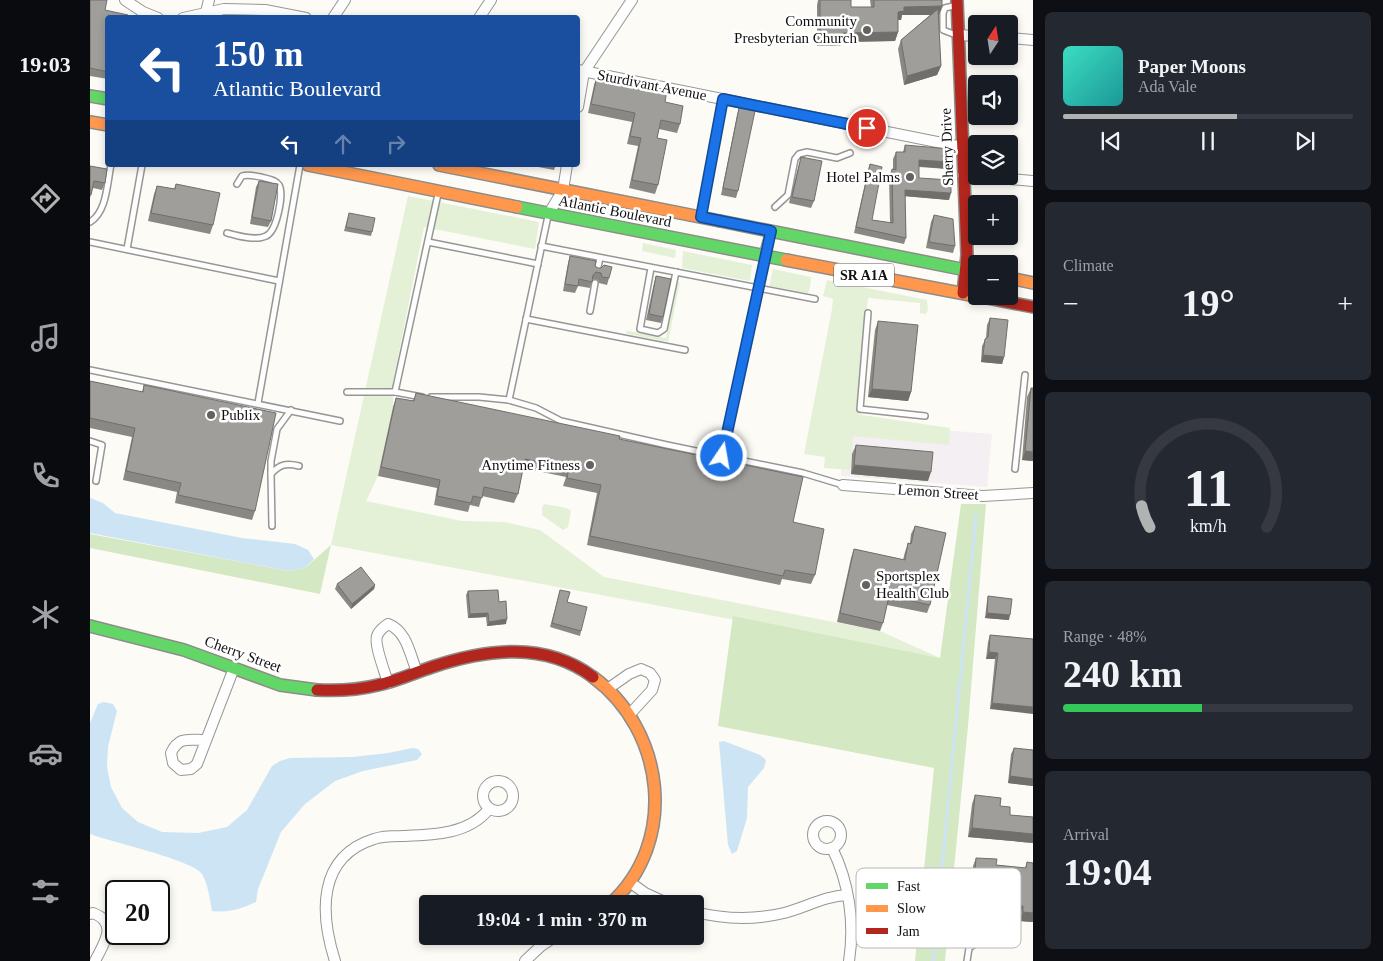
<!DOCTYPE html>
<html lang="en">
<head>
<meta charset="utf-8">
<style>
	:root { --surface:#171b24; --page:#242831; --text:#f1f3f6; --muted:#9ea1a6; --line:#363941; --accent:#b1b2b2 }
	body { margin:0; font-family:Georgia,serif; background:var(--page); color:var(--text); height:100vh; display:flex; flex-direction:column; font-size:19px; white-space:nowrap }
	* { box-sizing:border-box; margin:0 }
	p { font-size:16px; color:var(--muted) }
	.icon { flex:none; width:28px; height:28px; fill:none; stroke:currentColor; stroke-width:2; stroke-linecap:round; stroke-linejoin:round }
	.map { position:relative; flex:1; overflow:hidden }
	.details { display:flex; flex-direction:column; gap:12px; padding:12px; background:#0d0f14; width:350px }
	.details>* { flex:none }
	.hud { position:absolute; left:15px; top:15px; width:475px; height:152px; border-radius:5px; box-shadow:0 2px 8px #0003; background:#1a4fa0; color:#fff; overflow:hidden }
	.needle { width:32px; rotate:12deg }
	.fabs { position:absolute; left:878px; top:15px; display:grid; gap:10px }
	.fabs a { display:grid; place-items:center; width:50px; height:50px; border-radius:5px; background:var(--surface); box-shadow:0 2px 8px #0003; font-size:25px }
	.speed { position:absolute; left:15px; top:880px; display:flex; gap:10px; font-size:25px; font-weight:700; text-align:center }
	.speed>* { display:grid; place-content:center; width:65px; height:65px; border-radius:50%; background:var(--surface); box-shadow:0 2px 8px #0003; line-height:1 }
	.speed .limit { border:2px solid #111; border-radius:8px; background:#fff; color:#111 }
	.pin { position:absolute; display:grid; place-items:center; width:42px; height:42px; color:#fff; margin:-21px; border:2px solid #fff; border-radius:50%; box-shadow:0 1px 5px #0007 }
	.me { position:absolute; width:55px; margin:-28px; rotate:12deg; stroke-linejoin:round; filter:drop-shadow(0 0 4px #0008) }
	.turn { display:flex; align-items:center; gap:18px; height:105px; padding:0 25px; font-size:22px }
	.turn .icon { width:65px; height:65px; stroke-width:2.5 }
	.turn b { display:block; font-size:35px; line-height:42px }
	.lanes { display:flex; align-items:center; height:48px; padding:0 25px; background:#0003; justify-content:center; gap:25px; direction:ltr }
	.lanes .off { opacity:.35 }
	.big { font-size:38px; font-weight:600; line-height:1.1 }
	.details .card { flex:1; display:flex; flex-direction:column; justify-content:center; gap:8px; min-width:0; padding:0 18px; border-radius:8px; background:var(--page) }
	.details .dial { align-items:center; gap:0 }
	.dial svg { height:130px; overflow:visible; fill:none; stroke:var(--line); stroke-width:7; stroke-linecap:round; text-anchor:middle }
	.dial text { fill:var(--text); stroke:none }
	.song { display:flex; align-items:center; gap:15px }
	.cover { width:60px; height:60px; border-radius:8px; background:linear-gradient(135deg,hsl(170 70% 55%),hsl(180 70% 35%)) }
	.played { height:5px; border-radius:2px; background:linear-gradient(90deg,var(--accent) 60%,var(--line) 60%) }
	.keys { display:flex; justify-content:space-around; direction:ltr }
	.heat { display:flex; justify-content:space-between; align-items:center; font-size:28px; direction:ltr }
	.charge { height:8px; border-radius:4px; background:linear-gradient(90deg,#34c759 48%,var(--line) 0) }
	.trip { position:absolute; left:329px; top:895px; width:285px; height:50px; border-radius:5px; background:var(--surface); box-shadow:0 2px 8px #0003; font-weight:600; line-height:50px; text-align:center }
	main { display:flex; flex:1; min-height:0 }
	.menu { display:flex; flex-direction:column; width:90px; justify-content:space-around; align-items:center; background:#090b0e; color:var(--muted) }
	.menu .icon { width:35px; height:35px }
	.menu .current { color:var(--accent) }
	.menu b { font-size:22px; color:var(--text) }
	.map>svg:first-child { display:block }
	.industrial { fill:#f4eff2 }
	.green { fill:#e4f1d7 }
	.forest { fill:#d4e8c4 }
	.water { fill:#cde4f5 }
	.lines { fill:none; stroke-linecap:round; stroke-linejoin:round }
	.stream { stroke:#cde4f5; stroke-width:3 }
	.lane-casing { stroke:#969694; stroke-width:8 }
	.street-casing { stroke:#969694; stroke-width:12 }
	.fast-casing { stroke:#8d8c8a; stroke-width:14 }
	.slow-casing { stroke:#8d8c8a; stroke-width:14 }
	.jam-casing { stroke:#8d8c8a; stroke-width:14 }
	.lane { stroke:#fffefe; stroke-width:5 }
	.street { stroke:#fffefe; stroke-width:10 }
	.fast { stroke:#63d668; stroke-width:11 }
	.slow { stroke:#ff974d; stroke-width:11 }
	.jam { stroke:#b3261e; stroke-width:11 }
	.wall { fill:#8a8885 }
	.shaded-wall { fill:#706f6c }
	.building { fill:#a09e9b; stroke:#706f6c }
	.route-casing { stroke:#114b97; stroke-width:12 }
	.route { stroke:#1a73e8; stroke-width:9 }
	.poi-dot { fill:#636260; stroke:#fff; stroke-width:2 }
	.labels { text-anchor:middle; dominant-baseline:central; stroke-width:5; stroke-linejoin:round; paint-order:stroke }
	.shield { fill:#fff; stroke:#585858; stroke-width:1 }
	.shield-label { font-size:14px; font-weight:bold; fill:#101010 }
	.poi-label { font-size:15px; fill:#101010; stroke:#fff; text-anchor:end }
	.street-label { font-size:15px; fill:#101010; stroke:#fff }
	.key { fill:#fff; stroke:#b7b7b7; stroke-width:1 }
	.key-label { font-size:14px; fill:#101010 }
</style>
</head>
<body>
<main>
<nav class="menu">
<b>19:03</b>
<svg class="icon current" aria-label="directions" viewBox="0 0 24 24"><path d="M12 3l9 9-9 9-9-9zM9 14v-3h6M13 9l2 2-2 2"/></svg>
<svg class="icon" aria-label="music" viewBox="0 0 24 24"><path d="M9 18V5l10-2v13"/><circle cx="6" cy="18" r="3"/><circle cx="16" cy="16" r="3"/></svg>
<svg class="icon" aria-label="phone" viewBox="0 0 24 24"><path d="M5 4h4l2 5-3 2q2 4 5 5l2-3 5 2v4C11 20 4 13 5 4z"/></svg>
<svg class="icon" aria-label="climate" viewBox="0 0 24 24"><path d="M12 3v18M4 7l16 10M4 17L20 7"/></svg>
<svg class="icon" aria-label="car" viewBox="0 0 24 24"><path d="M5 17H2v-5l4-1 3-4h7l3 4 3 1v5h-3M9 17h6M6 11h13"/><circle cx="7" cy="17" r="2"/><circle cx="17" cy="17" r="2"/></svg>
<svg class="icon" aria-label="filters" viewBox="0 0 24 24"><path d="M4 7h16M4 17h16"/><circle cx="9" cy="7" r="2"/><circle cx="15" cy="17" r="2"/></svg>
</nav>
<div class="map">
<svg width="943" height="961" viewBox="0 0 943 961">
	<rect width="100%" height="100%" fill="#fcfbf6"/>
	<path class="industrial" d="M754,422L902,434L897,487L751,476Z"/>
	<g class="green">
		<path d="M318,196L449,222L445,249L334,227L303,382V407L288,476L276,501L372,521L415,522L450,530L514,577L790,631L850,658L241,545Z"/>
		<path d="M553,243L586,250L585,258L552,251Z"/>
		<path d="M593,251L662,265L660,280V281L592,268Z"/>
		<path d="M683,269L721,277L720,288L718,293L679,286Z"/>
		<path d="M737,280L837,300L838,310L836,314L830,313V303L778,298L766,409L772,415L860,428L859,445L763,436L761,470L734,468L735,457L714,454L742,309L743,299L733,296Z"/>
		<path d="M590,282L578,342L537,334L536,332L538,331L576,338L587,286L588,283Z"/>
		<path d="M454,504L477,508L481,511L478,527L473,530L452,515V507Z"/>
	</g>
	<g class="forest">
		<path d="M871,504H896L878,726L855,961H825L844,768L628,726L643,616L850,658Z"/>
		<path d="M0,534L199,571L215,568L241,545L230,594L0,548Z"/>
	</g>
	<g class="water">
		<path d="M0,498L13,503L25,513L152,538L205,544L218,550L224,559L215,568L199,571L0,533Z"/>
		<path d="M14,702L23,704L27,711L18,747L17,767L21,787L32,808L48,822L72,832L108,833L137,827L157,810L182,766L190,761L200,758L262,757L298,753L323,748L328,749L332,754L327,760L273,771L245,781L215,804L191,832L168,889L166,902C151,909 138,913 122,911C120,900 118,884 112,874C103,860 21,842 0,834V723L8,704Z"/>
		<path d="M634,741L670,755L676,760L674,768L658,787L657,818L647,851L642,854L638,845L629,742Z"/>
	</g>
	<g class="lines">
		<path class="stream" d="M843,961L886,515"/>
		<g class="lane-casing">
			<g id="lane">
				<path d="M866,35L853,30V13L855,8L867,5"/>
				<path d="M685,207L698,195L705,159L709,154L717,152L747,158L760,153"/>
				<path d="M611,214L633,100"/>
				<path d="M0,222C17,212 17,183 21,165"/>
				<path d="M137,233C148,236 166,241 176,236C187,231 194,194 189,185C185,179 177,179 171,177C164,176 159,174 152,176L147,184"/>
				<path d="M0,242L189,281"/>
				<path d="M338,242L448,264"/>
				<path d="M451,246L725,299"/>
				<path d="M37,249L52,165"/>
				<path d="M561,268L550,329L568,333L574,329L586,272"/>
				<path d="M507,271L510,258"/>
				<path d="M500,311L505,283"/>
				<path d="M778,313L770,409L835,416"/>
				<path d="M436,319L595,350"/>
				<path d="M0,370L250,421"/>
				<path d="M257,392H305L332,397"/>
				<path d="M305,392L348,194"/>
				<path d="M341,397H389L419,400L446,408L471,421L577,445L713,473L753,485"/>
				<path d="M419,400L458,216"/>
				<path d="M168,403L210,165"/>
				<path d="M0,441L12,445L6,481"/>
				<path d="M632,456L674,259"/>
				<path d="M925,469L935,375"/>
				<path d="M181,473V461L187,429L201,410"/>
				<path d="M182,526L181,474C190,464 196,463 209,466"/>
				<path d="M877,961L879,948C890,941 899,934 913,936"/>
			</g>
		</g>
		<g class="street-casing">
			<g id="street">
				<path d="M35,0L53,12L68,18"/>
				<path d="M116,12L119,0"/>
				<path d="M93,18L134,9L175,10L216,18"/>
				<path d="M243,18L255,0"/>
				<path d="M389,18L401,0"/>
				<path d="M868,35L886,36"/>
				<path d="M919,38L943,40"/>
				<path d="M488,70L872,147"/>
				<path d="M488,107L494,72L542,0"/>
				<path d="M873,175L943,181"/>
				<path d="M459,213L473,190L477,165"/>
				<path d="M674,256L681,231"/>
				<path d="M753,485L893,496L943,493"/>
				<path d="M298,683C295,672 284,645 287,636C289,630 294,627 298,624C317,631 320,655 327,672"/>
				<path d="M519,688L539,674L551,669L560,673L565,680L562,690L540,714"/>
				<path d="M116,740C98,740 89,736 81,753L83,763L91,770L101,769L107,764L144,668"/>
				<circle cx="408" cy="796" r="15"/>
				<circle cx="737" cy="835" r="14"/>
				<path d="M742,848C759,882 765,923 759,961"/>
				<path d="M541,883L555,893L579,904"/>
				<path d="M605,912C633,919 665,920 694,913C715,908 734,896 757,895"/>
				<path d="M0,914L3,913C29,923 14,943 5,961"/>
				<path d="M245,961C230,914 227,857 284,839C292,836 303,836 311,836C342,835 378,835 399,809"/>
				<path d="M435,961L451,946L466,936"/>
			</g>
		</g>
		<g class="fast-casing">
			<g id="fast">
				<path d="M0,96L18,99"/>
				<path d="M427,207L696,260"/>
				<path d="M630,221L886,272"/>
				<path d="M0,626L94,650L190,685L227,690"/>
			</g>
		</g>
		<g class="slow-casing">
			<g id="slow">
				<path d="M0,122L18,125"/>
				<path d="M218,165L427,207"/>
				<path d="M349,165L630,221"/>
				<path d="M696,260L886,296"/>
				<path d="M919,278L943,283"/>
				<path d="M503,677C575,730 589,842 520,904"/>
			</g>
		</g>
		<g class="jam-casing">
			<g id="jam">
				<path d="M867,0L877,255L873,293"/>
				<path d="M887,296L943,307"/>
				<path d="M227,690C247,691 268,690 288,685C307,681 324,673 342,667C396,649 455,641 503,677"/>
			</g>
		</g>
		<use href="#lane" class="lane"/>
		<use href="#street" class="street"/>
		<use href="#fast" class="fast"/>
		<use href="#slow" class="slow"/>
		<use href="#jam" class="jam"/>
	</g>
	<g class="wall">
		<path d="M0,0L15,10L18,18V79L0,76Z"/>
		<path d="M728,0H761V7H781L780,0H852V6L848,15L851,66L847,75L814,85L808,49L811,40L840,15H812L811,20H808V32L805,41L752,42L750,46H727V5Z"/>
		<path d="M507,76L575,102L590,124L587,133L569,129L567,138L568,185L565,194L539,188L548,146L537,144L542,122L498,113L504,85Z"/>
		<path d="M649,108L648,191L646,198L631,195L647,115Z"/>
		<path d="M815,145L860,162L858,169L829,167V178L859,200L815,196L816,238L814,244L764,233L778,170L780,164L782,220L800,223L799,175L802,169H803V159L806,152H813Z"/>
		<path d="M711,157L724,201L721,208L699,203L709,164Z"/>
		<path d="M438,165H466L464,170Z"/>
		<path d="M0,166L15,183L12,190L3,188L0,198Z"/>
		<path d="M169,181L181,221L178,227L160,224L166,187Z"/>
		<path d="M86,184L123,225L120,234L58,221L64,194L67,186L84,189Z"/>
		<path d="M259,213L282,232L281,236L254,231Z"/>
		<path d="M844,215L865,246L863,253L836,248L841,222Z"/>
		<path d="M480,256L505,266L519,278L517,285L509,283L508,280L504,279L502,280L500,288L488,286L485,293L473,291L478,263Z"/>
		<path d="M566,276L573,317L571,323L556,320L564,283Z"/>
		<path d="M900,318L914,357L912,364L891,362L892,346L896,338L897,325Z"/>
		<path d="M788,321L821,392L818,401L778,397L785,330Z"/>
		<path d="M0,381L52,392L54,385L165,511L162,520L85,503L87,492L33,480L42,437L0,428Z"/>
		<path d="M941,388L943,461L932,460L937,397Z"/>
		<path d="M326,393L529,439L703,522L725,575L721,584L692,579L690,585L497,545L507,493L473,486L476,477L433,468L428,494L424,503L392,496L389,507L380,505L378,512L344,505L347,488L288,476L303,407L306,398L323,401Z"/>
		<path d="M766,445L838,481L761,474L762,454Z"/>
		<path d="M825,526L840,605L837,613L797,605L793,623L790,631L747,622L761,558L764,549L813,560L815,552L818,543H820L821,534Z"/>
		<path d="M247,584L285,585L284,589L261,609L245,589Z"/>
		<path d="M470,590L491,631L490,636L460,627Z"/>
		<path d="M378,591L409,602L416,624L397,626L396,617L378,618L376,595Z"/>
		<path d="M898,596L919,620L895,618L897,601Z"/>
		<path d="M900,635L943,639L900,709L905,659H896L898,642Z"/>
		<path d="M924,748L943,750V786L918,783L921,754Z"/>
		<path d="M885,795L910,806L920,815L943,817V843L878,837L882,804Z"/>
		<path d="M886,858L906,865L935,868L937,862L943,863V922L929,921L930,915L901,913L899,918L879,916L883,866Z"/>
	</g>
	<g class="shaded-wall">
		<path d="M852,6L849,15H812L811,20H805L808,12L814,7Z"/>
		<path d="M808,32L805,41L752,42L750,46H727L730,38L753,33Z"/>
		<path d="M851,66L847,75L814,85L817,76Z"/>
		<path d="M829,160L860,162L858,169L826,166Z"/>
		<path d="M815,190L861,193L859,200L813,196Z"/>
		<path d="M893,355L914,357L912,364L891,362Z"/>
		<path d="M782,389L821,392L818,401L778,397Z"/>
		<path d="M935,451L943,452V461L932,460Z"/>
		<path d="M764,465L841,472L838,481L761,474Z"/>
		<path d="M285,585L284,589L261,609L262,604Z"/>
		<path d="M398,613L396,617L378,618L380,614Z"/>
		<path d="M897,613L920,615L919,620L895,618Z"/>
		<path d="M417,619L416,624L397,626L399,622Z"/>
		<path d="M899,652L908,653L905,659H896Z"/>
		<path d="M902,703L943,707V714L900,709Z"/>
		<path d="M920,776L943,779V786L918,783Z"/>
		<path d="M882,828L943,834V843L878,837Z"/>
		<path d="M903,904L933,906L930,915L901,913L899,918L879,916L882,907Z"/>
		<path d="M933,912L943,913V922L929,921Z"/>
	</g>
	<g class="building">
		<path d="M0,0H17L15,10L38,15L37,18H18V72L0,68Z"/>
		<path d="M730,0H761V7H784V0H852V6L814,7V11L808,12V32L753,33V38H730Z"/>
		<path d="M848,9L851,66L817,76L811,40Z"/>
		<path d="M507,76L577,90L575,102L593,106L590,124L571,120L567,138L577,140L568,185L542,180L551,138L540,136L545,113L501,104Z"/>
		<path d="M649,108L665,111L648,191L633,188Z"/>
		<path d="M815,145L860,149V162L829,160V178L861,180V193L815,190L816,238L766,227L780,164L792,167L782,220L803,223L802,169L806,170V152H815Z"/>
		<path d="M711,157L732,161L724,201L702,197Z"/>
		<path d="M0,166L17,169L15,183L4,181L1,195L0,194Z"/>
		<path d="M169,181L188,184L181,221L162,217Z"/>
		<path d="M86,184L130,193L123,225L61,213L67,186L85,189Z"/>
		<path d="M259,213L285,218L282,232L256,227Z"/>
		<path d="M844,215L863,219L865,246L839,242Z"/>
		<path d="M480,256L506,261L505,266L508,268H511L514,265L522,267L519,278L512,277L511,273L506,272L503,275L502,282L489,279L488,286L475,284Z"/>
		<path d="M566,276L581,279L573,317L559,314Z"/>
		<path d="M900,318L918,320L914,357L893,355L895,339L898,337Z"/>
		<path d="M788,321L828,325L821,392L782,389Z"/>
		<path d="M0,381L53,392L54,385L186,413L165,511L88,495L91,483L36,471L45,428L0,418Z"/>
		<path d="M941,388H943V452L935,451Z"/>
		<path d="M326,393L530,436L529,439L713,477L703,522L734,529L725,575L695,570L693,576L500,536L511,485L477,478L479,468L435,459L428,494L394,487L392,498L383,496L381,503L347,496L350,480L291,467L306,398L324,401Z"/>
		<path d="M766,445L843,452L841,472L764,465Z"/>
		<path d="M825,526L856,533L840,605L799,596L793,623L750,613L764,549L815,560L818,543L821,544Z"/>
		<path d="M271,567L285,585L262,604L247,584Z"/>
		<path d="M408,590L409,602L416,601L417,619L399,622L398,613L380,614L378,591Z"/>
		<path d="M470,590L480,592L477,602L497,607L491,631L462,623Z"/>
		<path d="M898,596L922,599L920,615L897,613Z"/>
		<path d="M900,635L943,639V707L902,703L908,653L899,652Z"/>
		<path d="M924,748L943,750V779L920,776Z"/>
		<path d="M885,795L911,798L910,806L920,807V815L943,817V834L882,828Z"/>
		<path d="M886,858L907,859L906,865L936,868L937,862L943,863V913L933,912V906L903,904L902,909L882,907Z"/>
	</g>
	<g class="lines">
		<g class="route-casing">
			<path id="route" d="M632,456L681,231L611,217L633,99L777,128"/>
		</g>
		<use href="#route" class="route"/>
	</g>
	<g class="poi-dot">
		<circle cx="777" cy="30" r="5"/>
		<circle cx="820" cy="177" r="5"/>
		<circle cx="121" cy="415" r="5"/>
		<circle cx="500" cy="465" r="5"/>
		<circle cx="776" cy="585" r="5"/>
	</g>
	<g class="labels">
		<rect class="shield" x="744" y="263.5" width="60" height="23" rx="4"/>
		<g class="shield-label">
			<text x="774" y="275">SR A1A</text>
		</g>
		<g class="poi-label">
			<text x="767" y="21">Community<tspan x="767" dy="17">Presbyterian Church</tspan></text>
			<text x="810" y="177">Hotel Palms</text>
			<text x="131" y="415" text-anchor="start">Publix</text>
			<text x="490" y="465">Anytime Fitness</text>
			<text x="786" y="576" text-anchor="start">Sportsplex<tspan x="786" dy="17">Health Club</tspan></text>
		</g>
		<g class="street-label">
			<text transform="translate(562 85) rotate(11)">Sturdivant Avenue</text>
			<text transform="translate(857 147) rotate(-92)">Sherry Drive</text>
			<text transform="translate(525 211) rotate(11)">Atlantic Boulevard</text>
			<text transform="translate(848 492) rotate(4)">Lemon Street</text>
			<text transform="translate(153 654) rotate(20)">Cherry Street</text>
		</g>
	</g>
	<rect x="766" y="868" width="165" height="80" rx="8" class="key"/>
	<rect x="776" y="883" width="22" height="6" fill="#63d668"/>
	<rect x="776" y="905" width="22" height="7" fill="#ff974d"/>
	<rect x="776" y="928" width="22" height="6" fill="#b3261e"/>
	<g class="key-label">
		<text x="807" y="891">Fast</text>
		<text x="807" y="913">Slow</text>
		<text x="807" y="936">Jam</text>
	</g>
</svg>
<div class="fabs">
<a><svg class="needle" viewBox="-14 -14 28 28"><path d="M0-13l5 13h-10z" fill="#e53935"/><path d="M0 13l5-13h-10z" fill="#9ea1a6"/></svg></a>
<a><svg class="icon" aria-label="sound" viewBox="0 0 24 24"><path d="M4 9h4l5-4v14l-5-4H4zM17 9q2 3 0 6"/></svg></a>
<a><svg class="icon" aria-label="layers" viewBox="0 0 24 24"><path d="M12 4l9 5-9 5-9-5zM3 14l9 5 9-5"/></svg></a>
<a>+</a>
<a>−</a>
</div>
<div class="speed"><div class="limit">20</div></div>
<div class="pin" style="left:777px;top:128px;background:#d93025"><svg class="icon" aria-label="arrive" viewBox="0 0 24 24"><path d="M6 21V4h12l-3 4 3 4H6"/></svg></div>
<svg class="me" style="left:632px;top:456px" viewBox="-20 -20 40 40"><circle r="17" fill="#1a73e8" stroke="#fff" stroke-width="3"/><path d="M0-11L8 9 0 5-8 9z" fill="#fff"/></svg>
<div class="trip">19:04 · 1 min · 370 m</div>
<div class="hud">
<div class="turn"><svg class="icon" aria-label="left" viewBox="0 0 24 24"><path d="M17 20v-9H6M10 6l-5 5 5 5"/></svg><div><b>150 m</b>Atlantic Boulevard</div></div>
<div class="lanes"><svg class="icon" aria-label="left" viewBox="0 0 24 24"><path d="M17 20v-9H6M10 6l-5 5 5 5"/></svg><svg class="icon off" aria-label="ahead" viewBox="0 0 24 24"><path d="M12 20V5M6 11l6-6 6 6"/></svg><svg class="icon off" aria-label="right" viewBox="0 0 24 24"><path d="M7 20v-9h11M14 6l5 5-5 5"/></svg></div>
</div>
</div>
<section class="details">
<div class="card">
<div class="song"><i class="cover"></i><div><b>Paper Moons</b><p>Ada Vale</p></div></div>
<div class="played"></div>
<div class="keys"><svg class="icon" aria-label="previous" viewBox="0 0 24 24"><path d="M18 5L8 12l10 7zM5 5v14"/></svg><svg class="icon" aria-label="pause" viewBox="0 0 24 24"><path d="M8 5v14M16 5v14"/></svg><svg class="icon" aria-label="next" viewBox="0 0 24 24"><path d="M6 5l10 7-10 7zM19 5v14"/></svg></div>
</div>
<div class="card"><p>Climate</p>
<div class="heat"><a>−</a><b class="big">19°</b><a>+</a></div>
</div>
<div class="card dial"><svg viewBox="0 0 100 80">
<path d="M14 69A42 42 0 1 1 86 69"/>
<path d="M14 69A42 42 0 0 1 9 56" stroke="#b1b2b2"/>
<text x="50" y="56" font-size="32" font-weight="700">11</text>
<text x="50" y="72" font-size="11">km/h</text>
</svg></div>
<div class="card"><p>Range · 48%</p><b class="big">240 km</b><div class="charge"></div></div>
<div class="card"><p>Arrival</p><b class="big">19:04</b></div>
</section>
</main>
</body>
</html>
